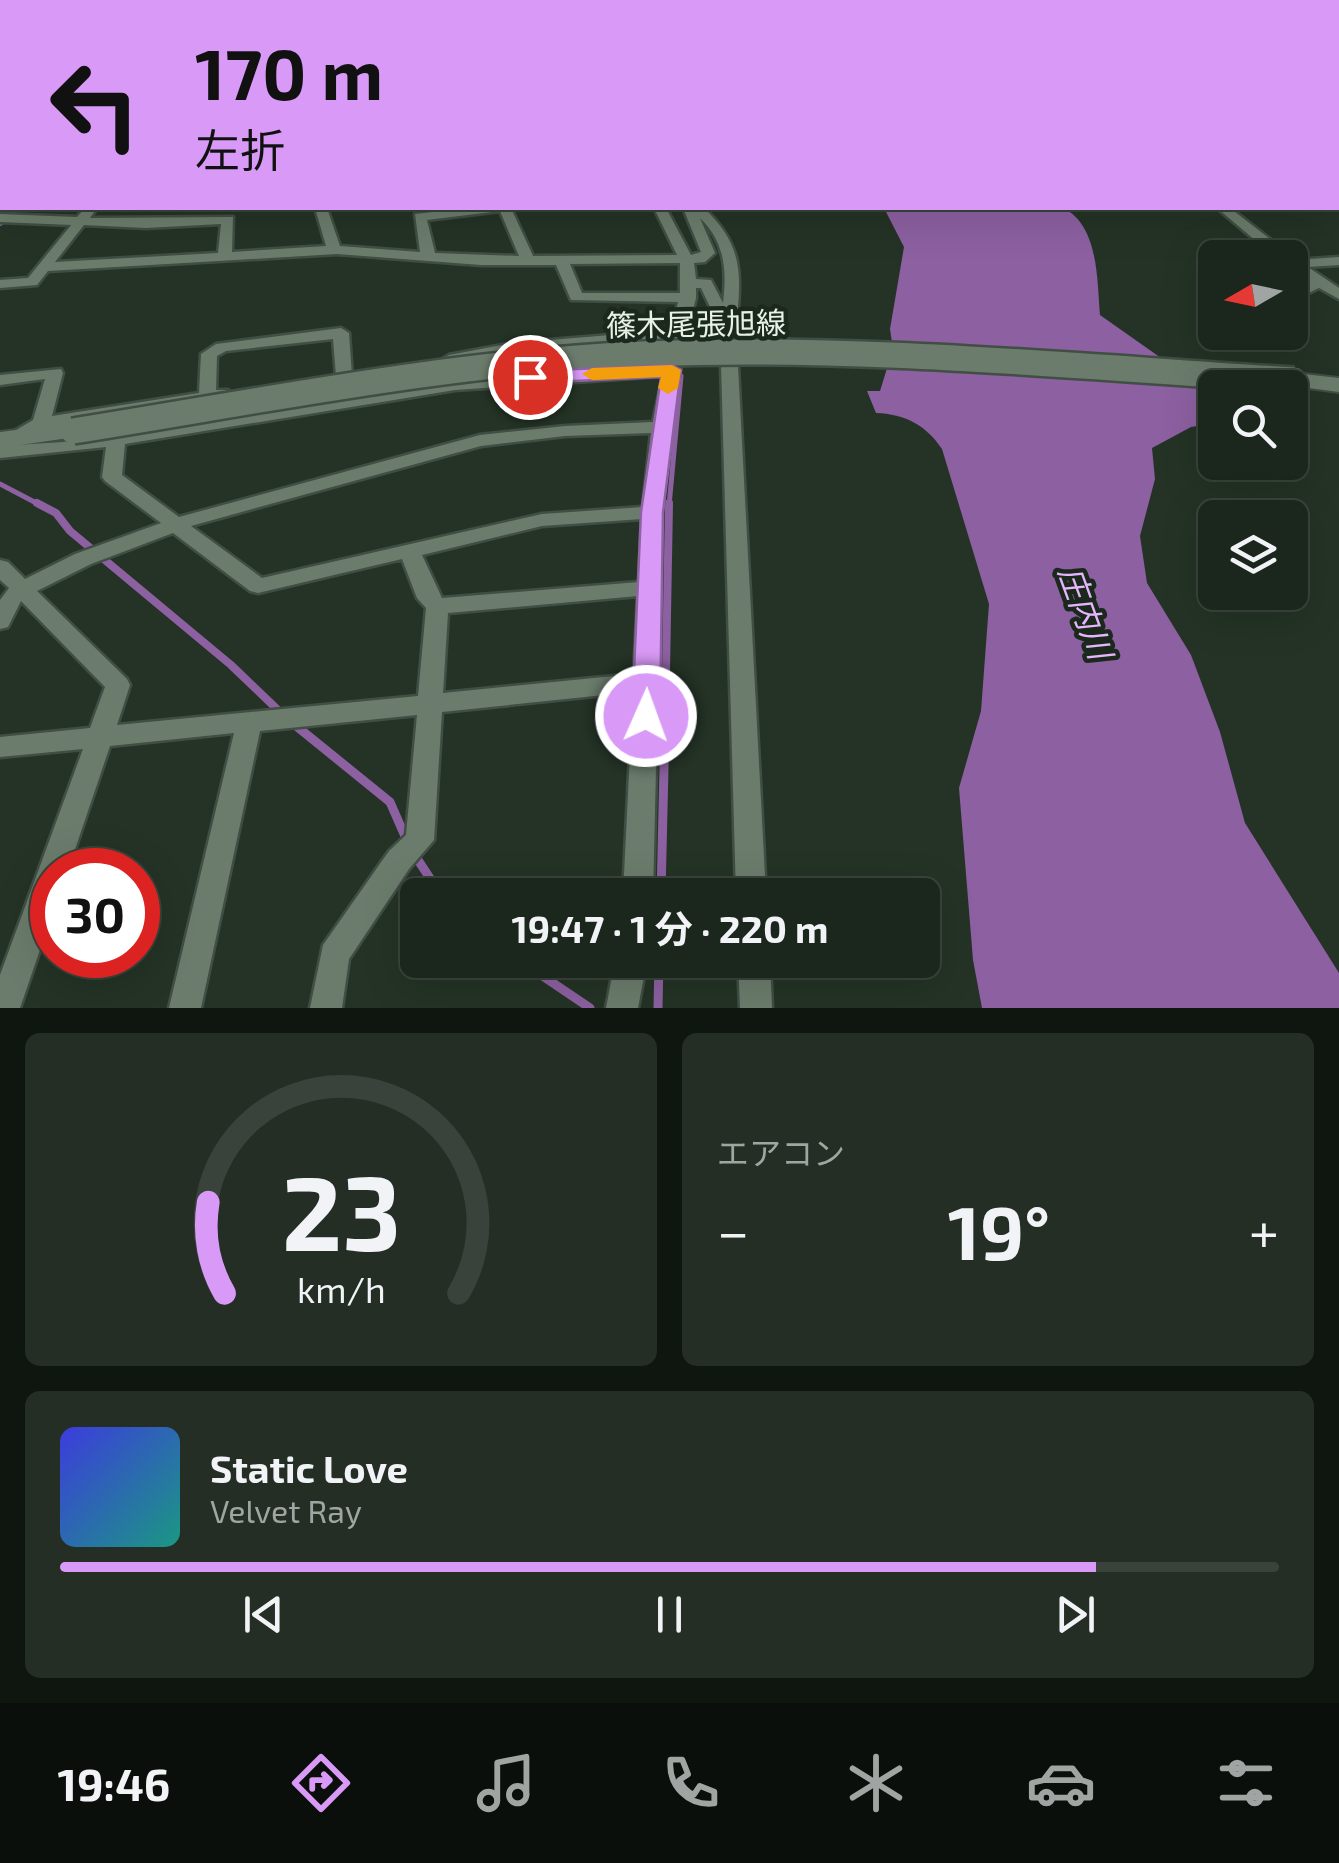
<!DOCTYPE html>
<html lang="ja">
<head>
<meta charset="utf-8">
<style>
	:root { --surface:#1b261c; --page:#242e25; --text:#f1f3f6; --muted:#a0a5a3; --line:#39433b; --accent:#d99af7 }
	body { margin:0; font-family:"Exo 2","Noto Sans JP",sans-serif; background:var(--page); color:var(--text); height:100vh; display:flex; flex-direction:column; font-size:38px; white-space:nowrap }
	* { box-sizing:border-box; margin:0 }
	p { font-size:32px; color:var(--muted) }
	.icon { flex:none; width:55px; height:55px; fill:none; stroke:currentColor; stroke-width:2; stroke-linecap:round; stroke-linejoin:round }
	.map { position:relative; height:1008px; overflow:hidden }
	.side { display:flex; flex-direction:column; gap:25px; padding:25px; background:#0f150f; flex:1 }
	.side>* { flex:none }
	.guide { position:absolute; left:0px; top:0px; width:1340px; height:210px; box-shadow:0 10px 40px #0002,0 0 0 2px var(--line); background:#d99af7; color:#111; overflow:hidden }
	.needle { width:65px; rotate:261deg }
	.controls { position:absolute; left:1198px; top:240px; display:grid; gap:20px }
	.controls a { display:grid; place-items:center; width:110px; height:110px; border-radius:15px; background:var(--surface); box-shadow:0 10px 40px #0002,0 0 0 2px var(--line); font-size:50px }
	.speed { position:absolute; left:30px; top:848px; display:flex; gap:20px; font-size:50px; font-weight:700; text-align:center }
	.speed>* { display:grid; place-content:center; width:130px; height:130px; border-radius:50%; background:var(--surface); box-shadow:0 10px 40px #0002,0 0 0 2px var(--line); line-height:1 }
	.speed .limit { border:15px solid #d22; background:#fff; color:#111 }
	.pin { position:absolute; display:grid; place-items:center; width:85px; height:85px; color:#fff; margin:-42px; border:5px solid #fff; border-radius:50%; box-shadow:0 2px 10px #0007 }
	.me { position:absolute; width:110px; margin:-55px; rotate:2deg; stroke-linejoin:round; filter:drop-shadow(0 0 8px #0008) }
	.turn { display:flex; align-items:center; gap:35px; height:210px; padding:0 30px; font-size:45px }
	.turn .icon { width:130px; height:130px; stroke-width:2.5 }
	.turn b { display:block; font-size:70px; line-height:85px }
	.big { font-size:75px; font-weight:700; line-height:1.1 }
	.side .card { flex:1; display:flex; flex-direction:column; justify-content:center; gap:15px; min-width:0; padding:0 35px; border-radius:15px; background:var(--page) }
	.side .dial { align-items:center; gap:0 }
	.dial svg { height:260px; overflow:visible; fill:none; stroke:var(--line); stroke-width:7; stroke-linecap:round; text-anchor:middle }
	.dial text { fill:var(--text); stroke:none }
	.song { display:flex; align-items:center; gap:30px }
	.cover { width:120px; height:120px; border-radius:15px; background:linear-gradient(135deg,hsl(240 70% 55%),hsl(170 70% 35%)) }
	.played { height:10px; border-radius:5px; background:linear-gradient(90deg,var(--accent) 85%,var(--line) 85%) }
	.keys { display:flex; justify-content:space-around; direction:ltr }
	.heat { display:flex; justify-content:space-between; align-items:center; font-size:55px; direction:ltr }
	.side .tiles { flex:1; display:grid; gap:25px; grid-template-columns:1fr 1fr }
	.card:last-child { grid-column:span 2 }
	.trip { position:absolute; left:400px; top:878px; width:540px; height:100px; border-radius:15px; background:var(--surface); box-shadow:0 10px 40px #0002,0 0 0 2px var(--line); font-weight:700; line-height:100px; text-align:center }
	.dock { display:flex; height:160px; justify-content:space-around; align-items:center; background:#0b0f0b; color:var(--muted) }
	.dock .icon { width:70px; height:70px }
	.dock .current { color:var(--accent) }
	.dock b { font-size:45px; color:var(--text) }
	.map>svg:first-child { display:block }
	.water { fill:#8c60a1 }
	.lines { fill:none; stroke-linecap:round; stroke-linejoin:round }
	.stream-far4 { stroke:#8c60a1; stroke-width:2.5 }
	.stream-far3 { stroke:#8c60a1; stroke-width:4 }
	.stream-far2 { stroke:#8c60a1; stroke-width:5 }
	.stream-far1 { stroke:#8c60a1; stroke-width:8 }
	.stream { stroke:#8c60a1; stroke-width:9 }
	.street-casing { stroke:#414e43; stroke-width:5 }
	.secondary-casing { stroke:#414e43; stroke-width:4 }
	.primary-casing { stroke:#414e43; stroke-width:5 }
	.street { fill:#6b7c6c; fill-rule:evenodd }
	.secondary { fill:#6b7c6c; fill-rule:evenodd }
	.primary { fill:#5a9665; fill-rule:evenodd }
	.secondary-bridge-casing { stroke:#414e43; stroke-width:30; stroke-linecap:butt }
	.secondary-bridge { stroke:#6b7c6c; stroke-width:25 }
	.route { fill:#d99af7; stroke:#8d64a1; stroke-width:2.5 }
	.slow { fill:#f59e0b }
	.labels { text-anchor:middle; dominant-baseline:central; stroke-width:9; stroke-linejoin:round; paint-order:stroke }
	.street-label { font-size:30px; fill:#e7f1e8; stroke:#1b291d }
	.water-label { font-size:32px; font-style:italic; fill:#e6b5fd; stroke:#1b291d }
</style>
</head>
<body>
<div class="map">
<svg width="1339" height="1008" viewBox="0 0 1339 1008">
	<rect width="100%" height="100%" fill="#243326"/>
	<path class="water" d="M884,208H1063C1099,225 1097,281 1100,315L1215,396V423L1191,427L1152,448L1155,479L1140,536L1147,583L1191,655L1220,732L1245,823L1339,973V1008H982L973,960L959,788L981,711L989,604L942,449C926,425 905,414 876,413L867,391H880L893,349L890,329L904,247Z"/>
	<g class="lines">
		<path class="stream-far4" d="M1015,2L1023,0"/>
		<path class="stream-far3" d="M0,224L13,216L14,208"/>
		<g class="stream-far2">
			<path d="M0,484L42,506"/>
			<path d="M669,506L681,376"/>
		</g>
		<g class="stream-far1">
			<path d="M37,503L56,513L70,531L231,665L281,713"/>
			<path d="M291,722L298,727"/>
			<path d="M665,727L669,503"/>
		</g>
		<g class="stream">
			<path d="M295,725L390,802L408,843"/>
			<path d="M414,854L441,895"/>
			<path d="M661,895L665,725"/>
			<path d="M519,960L590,1008"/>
			<path d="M658,1008L659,960"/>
		</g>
		<g class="street-casing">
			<g id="street">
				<path d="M1038,0H1059L1062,2H1035Z"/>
				<path d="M1221,0L1224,2L1212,1L1213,0Z"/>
				<rect x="1338" y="16" width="1" height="4"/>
				<rect x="0" y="23" width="2" height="4"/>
				<rect x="1338" y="74" width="1" height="7"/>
				<rect x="1338" y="89" width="1" height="6"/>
				<rect x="1338" y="107" width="1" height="6"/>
				<rect x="1338" y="146" width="1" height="7"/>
				<path d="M1338,176H1339V184L1338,183Z"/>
				<path d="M1339,190V198L1338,199V191Z"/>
				<path d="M85,208H97L90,218L233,217L232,252L326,246L315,208H327L340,246L420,252L415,214L468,208H511L533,256L677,255L654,208H666L691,255L701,252L683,208H704C745,247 741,276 736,329L766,895H736L720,328L701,288H696V298L688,331L690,334L686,338L670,427L662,512L653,895H623L633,692L442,712L434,840L409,869L349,959L342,1008H310L323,945L389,851L406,835L417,715L260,731L201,1008H169L234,733L110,746L68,870H52V915L20,1008H0V975L83,749L0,757V737L90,728L105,687L21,601L8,627L0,629V600L9,588L0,580V560L8,562L25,579L75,554L161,523L105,481L102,477L106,447L0,458V446L63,442L455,380L665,365L670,340L513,353L449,365L441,360L449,355L513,343L672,330L678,302L571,300L556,265H481L337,254L48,271L37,285L0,288V280L28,278L71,225L0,222V214L77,217ZM500,211L519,256L435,253L427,220ZM700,218C725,242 727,270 723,303L711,280L696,279L694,263L705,262L715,253ZM221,224L218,253L55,262L84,225L146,228ZM680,263V293H582L570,264ZM663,376L653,422L565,426L480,435L179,517L122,475L125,444L455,390ZM651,433L643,507L542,514L262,578L191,526L481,446L565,436ZM642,519L639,582L442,598L422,555L542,526ZM173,533L250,591L258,593L402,559L417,598L426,608L418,696L117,725L130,685L127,679L37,591L91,564ZM638,596L634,674L443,693L448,613Z"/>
				<path d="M1217,208H1230L1297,260L1339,257V265L1308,267L1339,288V299L1319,288L1290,302V292L1309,281L1290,267V258H1276Z"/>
				<path d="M341,328L349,333L352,376L350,380L344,381L336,376L333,339L226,351L217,356L216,390H228L231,394L228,398L46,428L10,445L1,439L33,420L45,379L0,385V375L61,369L63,373L52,416L199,393L201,354L216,344Z"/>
				<path d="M615,960H647L638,1008H606Z"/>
				<path d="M738,960H770L772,1008H740Z"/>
			</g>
		</g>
		<g class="secondary-casing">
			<g id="secondary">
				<path d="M1294,373L1339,378V392L1286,385L1282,380Z"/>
				<path d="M73,423L82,426L86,431L82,436L0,448V432Z"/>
			</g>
		</g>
		<g class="primary-casing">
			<g id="primary">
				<path d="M1106,0H1126L1128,2H1108Z"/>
				<rect x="1338" y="55" width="1" height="9"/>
			</g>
		</g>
		<use href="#street" class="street"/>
		<use href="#secondary" class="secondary"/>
		<use href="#primary" class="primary"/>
		<g class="secondary-bridge-casing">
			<path id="secondary-bridge" d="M73,431C262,401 451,362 643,354C860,345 1078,367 1294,380"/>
		</g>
		<use href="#secondary-bridge" class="secondary-bridge"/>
	</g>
	<path class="route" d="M672,365L681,370L663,512L660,716L656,724H636L632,716L641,512L661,377L530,383L521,377L530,371Z"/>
	<path class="slow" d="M672,365L681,370L678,388L668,394L658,388L661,377L592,380L582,374L592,368Z"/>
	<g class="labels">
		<g class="street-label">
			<text transform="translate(696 323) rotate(-1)">篠木尾張旭線</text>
		</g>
		<g class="water-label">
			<text transform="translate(1087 612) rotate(70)">庄内川</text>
		</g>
	</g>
</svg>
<div class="controls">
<a><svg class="needle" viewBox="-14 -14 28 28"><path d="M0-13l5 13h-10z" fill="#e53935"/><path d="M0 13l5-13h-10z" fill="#a0a5a3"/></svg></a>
<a><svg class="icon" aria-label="search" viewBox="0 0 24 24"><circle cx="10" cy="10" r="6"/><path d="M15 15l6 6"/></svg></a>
<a><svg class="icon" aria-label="layers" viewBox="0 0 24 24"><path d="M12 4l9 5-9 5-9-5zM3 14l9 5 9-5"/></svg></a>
</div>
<div class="speed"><div class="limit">30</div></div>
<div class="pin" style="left:530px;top:377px;background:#d93025"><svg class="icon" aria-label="arrive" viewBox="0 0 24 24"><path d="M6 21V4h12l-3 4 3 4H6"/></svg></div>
<svg class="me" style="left:646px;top:716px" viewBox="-20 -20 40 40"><circle r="17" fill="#d99af7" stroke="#fff" stroke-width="3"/><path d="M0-11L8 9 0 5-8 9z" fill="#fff"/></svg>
<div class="trip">19:47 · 1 分 · 220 m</div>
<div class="guide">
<div class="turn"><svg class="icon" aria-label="left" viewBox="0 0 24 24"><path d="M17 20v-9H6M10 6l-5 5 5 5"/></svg><div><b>170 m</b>左折</div></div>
</div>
</div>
<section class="side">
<div class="tiles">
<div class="card dial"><svg viewBox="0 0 100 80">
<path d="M14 69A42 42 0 1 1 86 69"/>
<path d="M14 69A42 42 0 0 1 9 41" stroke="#d99af7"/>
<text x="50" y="56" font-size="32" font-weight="700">23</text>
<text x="50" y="72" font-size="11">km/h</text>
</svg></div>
<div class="card"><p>エアコン</p>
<div class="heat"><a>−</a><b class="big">19°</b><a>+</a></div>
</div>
<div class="card">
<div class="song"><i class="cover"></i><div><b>Static Love</b><p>Velvet Ray</p></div></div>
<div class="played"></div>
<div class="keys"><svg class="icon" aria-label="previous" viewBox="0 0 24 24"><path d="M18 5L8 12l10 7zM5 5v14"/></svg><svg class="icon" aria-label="pause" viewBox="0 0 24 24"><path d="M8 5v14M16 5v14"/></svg><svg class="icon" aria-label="next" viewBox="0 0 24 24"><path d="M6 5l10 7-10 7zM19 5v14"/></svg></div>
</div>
</div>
</section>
<nav class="dock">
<b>19:46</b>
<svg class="icon current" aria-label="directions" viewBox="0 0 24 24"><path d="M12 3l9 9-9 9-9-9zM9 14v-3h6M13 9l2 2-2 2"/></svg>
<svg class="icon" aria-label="music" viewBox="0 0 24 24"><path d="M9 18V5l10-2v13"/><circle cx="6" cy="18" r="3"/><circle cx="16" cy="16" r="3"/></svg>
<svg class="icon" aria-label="phone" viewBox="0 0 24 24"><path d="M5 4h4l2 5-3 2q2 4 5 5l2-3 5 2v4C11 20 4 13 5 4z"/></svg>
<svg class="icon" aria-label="climate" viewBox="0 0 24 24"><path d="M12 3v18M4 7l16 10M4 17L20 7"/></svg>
<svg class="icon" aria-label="car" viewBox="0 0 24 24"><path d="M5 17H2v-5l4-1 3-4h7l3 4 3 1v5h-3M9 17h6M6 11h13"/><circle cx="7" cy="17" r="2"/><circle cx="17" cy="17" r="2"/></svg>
<svg class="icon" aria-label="filters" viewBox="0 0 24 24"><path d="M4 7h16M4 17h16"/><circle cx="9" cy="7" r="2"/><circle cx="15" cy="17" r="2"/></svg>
</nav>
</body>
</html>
